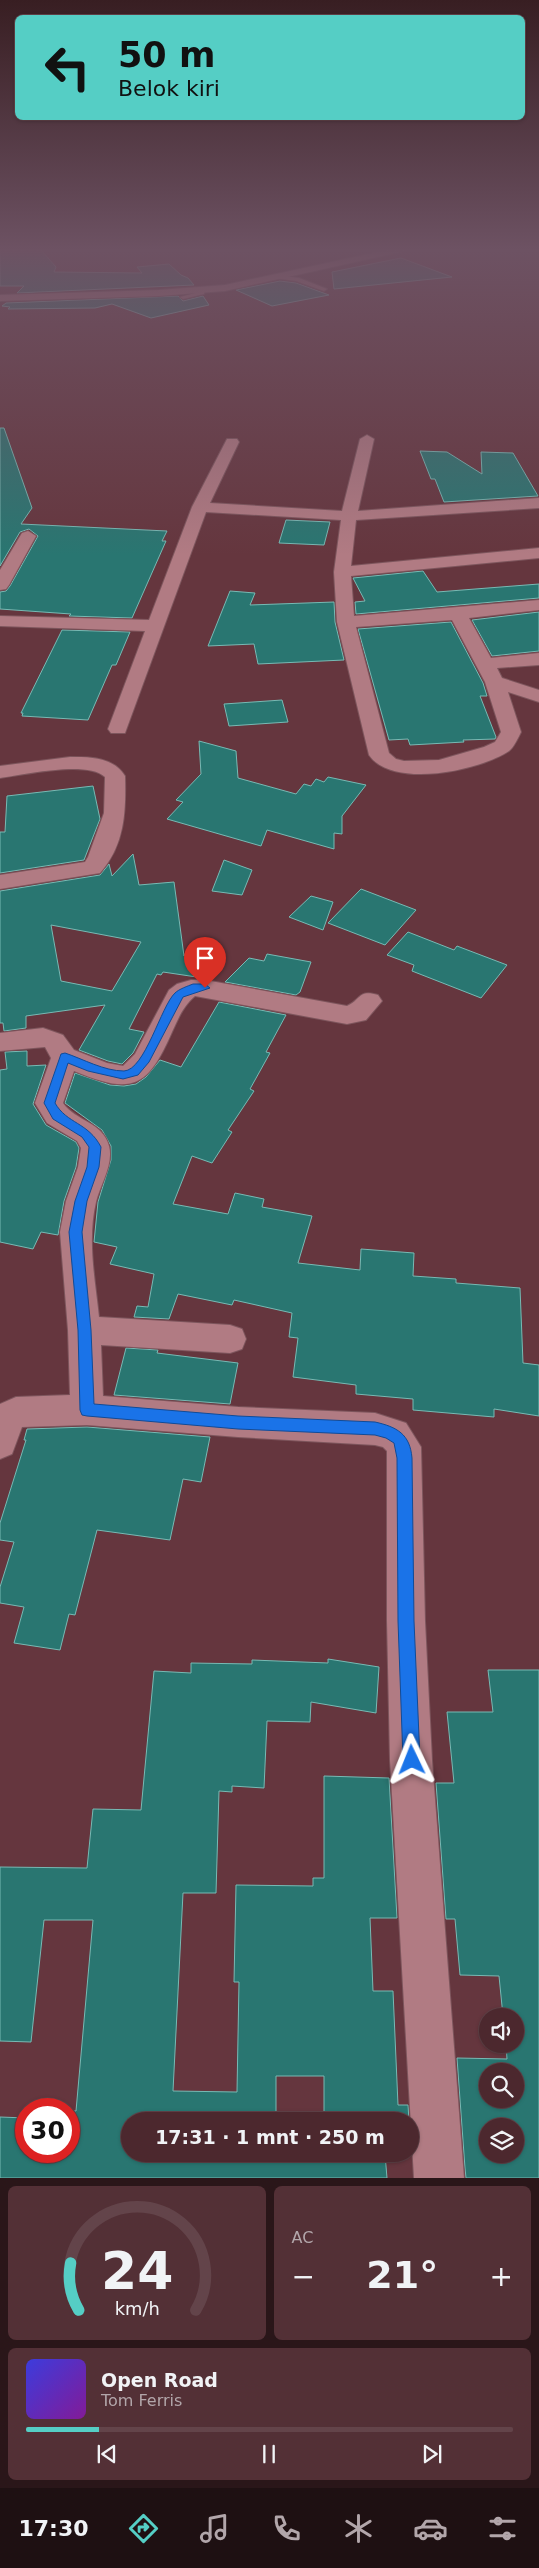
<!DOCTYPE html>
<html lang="id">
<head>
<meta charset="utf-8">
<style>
	:root { --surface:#4c282e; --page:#533036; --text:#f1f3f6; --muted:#b2a6aa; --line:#63444a; --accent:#55cec5 }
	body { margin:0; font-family:"DejaVu Sans",sans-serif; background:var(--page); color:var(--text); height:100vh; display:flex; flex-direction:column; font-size:19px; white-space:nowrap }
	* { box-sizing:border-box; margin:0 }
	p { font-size:16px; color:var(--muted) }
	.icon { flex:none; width:28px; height:28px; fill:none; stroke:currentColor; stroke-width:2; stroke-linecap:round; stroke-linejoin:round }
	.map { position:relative; height:2178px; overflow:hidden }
	.drawer { display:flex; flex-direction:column; gap:8px; padding:8px; background:#2a1619; flex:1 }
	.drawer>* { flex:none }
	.top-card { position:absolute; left:15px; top:15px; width:510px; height:105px; border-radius:8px; box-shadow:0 1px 4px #0004,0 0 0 1px var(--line); background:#55cec5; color:#111; overflow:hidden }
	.buttons { position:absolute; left:479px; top:2008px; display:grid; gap:10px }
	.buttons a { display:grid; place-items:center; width:45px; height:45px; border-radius:50%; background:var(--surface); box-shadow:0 1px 4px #0004,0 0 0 1px var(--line); font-size:25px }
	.speed { position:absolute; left:15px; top:2098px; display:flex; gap:10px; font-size:25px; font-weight:700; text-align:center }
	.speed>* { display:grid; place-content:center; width:65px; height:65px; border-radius:50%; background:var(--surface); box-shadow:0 1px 4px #0004,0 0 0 1px var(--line); line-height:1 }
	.speed .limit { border:8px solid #d22; background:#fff; color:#111 }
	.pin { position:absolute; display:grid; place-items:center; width:42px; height:42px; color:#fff; margin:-51px -21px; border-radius:50% 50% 50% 0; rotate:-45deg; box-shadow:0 0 5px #0007 }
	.pin .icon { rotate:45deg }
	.me { position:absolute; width:55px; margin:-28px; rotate:358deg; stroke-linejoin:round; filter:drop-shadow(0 0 4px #0008) }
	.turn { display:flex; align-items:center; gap:18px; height:105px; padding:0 20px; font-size:22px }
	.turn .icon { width:65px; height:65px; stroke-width:2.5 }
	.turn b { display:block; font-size:35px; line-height:42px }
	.big { font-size:38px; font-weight:700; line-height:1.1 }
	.drawer .tile { flex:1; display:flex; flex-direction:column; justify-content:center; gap:8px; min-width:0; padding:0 18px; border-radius:8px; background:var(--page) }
	.drawer .dial { align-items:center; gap:0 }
	.dial svg { height:130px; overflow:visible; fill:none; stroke:var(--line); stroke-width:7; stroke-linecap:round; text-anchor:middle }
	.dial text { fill:var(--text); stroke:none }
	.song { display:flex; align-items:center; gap:15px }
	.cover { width:60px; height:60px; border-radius:8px; background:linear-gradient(135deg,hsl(240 70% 55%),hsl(290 70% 35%)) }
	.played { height:5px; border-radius:2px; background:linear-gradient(90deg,var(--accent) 15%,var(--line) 15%) }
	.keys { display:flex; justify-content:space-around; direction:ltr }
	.heat { display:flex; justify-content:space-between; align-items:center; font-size:28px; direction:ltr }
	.drawer .tiles { flex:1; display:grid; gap:8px; grid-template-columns:1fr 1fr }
	.tile:last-child { grid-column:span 2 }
	.trip { position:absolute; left:121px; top:2112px; width:298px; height:50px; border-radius:25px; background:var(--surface); box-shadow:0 1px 4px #0004,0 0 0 1px var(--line); font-weight:700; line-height:50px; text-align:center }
	.menu { display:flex; height:80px; justify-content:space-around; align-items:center; background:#1e1012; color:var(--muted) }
	.menu .icon { width:35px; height:35px }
	.menu .on { color:var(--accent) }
	.menu b { font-size:22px; color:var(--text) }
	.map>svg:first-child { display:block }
	.building { fill:#297671; stroke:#77bab4; fill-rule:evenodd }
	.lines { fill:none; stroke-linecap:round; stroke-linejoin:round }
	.service-casing { stroke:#7d555c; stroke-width:2 }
	.minor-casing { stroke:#7d555c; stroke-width:2 }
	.tertiary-casing { stroke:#7d555c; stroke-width:2 }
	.service { fill:#b17b83; fill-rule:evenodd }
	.minor { fill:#b17b83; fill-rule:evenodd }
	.tertiary { fill:#b17b83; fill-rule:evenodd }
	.route { fill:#1a73e8; stroke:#114b97 }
</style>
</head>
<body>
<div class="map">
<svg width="539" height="2178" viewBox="0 0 539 2178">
	<rect width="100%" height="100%" fill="#65363e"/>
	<g class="building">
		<path d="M0,250H41L56,267L54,272L142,273L137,267L169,264L181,275L188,278L194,285L17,293L24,286H0Z"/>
		<path d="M401,258L452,277L334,289L332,272Z"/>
		<path d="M280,281L296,283L329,295L272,306L236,290Z"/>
		<path d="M178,296L183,301L203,296L209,305L151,318L112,304L95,308L8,309L10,307L2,306L6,303Z"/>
		<path d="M0,428H4L32,508L21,524L167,531L162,541H166L132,618L69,616L71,614L0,609V592L6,591L10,586L38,536L29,529L20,532L0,566Z"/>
		<path d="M420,451L447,452L482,474L481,452L513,453L538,496L444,502L435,479H431Z"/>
		<path d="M286,520L330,522L324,545L279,543Z"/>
		<path d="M423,571L437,592L539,584V598L356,614L355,602L365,601L353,578Z"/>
		<path d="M230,591L255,593L250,605L334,602L335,622L344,660L258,664L254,644L208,646Z"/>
		<path d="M539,612V651L492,656L472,620Z"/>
		<path d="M451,622L483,683L487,696H480L496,737L495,739L463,740L464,742L410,745L408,739L389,740L358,629Z"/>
		<path d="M62,630L130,632L116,665H112L88,720L22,716L23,713H21Z"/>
		<path d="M282,700L288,722L229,726L224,704Z"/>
		<path d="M199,741L236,751L238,778L296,794L304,784L311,786L316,779L324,782L328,777L366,785L342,816V834L334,833V849L267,830L261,846L167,819L183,802L176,800L201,774Z"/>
		<path d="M93,786L100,819L84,860L0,873V832H5L7,796Z"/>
		<path d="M133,854L139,885L174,882L184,956L189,946L220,952L210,979L163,972L161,975L157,974L129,1029L144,1032L133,1053L122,1064L108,1061L79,1050L105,1005L26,1016V1028L4,1031L3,1023H0V891L100,875L109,864L112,876ZM51,925L141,942L112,991L61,981Z"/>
		<path d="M224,860L252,870L242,895L212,891Z"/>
		<path d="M361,889L416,910L385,945L328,923Z"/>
		<path d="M311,896L333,902L323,930L289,917Z"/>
		<path d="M408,932L454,950L457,946L507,965L481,998L412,971L414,965L387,955Z"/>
		<path d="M267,954L311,962L300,992L296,995L225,982L249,958L264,961Z"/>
		<path d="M219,1002L286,1015L266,1052L270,1053L250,1089L254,1091L228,1130L232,1132L212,1163L192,1156L173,1204L228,1214L235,1193L264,1199L262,1207L312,1216L298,1263L360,1270L361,1249L414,1253L413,1276L456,1279V1283L520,1288L523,1363L539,1365V1416L494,1409V1417L413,1410V1399L356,1394V1385L293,1377L298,1338L289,1337L292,1313L234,1300L232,1305L178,1294L169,1319L134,1317L137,1306L148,1307L154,1274L110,1264L117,1247L94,1242L98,1202L111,1160V1146L102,1130L65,1103L75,1073L110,1085L124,1086L136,1084L146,1077L160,1060L181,1067Z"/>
		<path d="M27,1051V1066L46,1065L33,1104L46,1125L76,1142L79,1148L76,1167L64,1201L58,1235L41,1232L33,1249L0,1242V1070L7,1069L5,1052Z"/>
		<path d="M126,1348L158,1350L157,1353L238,1363L230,1404L114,1395Z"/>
		<path d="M87,1427L210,1437L201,1482L183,1479L170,1540L97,1530L75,1615L69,1614L60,1650L14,1643L24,1607L0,1603V1587L14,1542L0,1540V1523L26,1440H24L27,1429Z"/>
		<path d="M328,1659L379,1667L376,1713L311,1702L310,1722L267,1721L264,1788L232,1786V1792L219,1791L216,1893H183L173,2091L237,2092L239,1982H234L236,1885L313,1886V1878H324V1776L389,1778L397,1918H370L373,1991H393L398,2105H408L409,2121H324V2076H276V2121H130V2154H385L387,2178H0V2117L26,2118V2151H69V2111H76L93,1920H44L31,2042L0,2041V1867L87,1868L93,1809L141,1810L154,1671L191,1673V1663L252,1664V1660L328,1663Z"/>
		<path d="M488,1670H539V2178H466L465,2168L457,2058L507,2059L506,2044H515V2016H503L499,1976L460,1975L455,1919H446L436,1783H454L447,1712H493ZM488,2071H515V2099H488ZM488,2126H515V2154H488Z"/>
	</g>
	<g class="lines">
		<g class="service-casing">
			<g id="service">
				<path d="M276,275L299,278L327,289L324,291L296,281L274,278Z"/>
				<path d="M202,288L205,290L204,294L183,299L180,297L199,292Z"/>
			</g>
		</g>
		<g class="minor-casing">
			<g id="minor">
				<path d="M367,435L374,439L358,511L539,498V508L356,520L351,566L539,548V558L351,576L354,616L539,600V610L469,618L491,658L539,653V665L497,668L502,678L539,690V702L508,692L521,732C518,738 514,747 509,751C479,771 392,789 369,755L337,622L334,572L341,520L206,512L125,733H111L108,729L145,631L0,626V616L149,620L192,507L227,439H237L239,442L210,503L342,511L360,439ZM452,620L485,682L501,732L495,742L484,747L439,760L404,761L396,759L389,753L356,627Z"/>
				<path d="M28,531L36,536L9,585L6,589L0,590V570L22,533Z"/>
				<path d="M70,757C91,757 113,757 125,776C126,811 125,845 100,873L0,889V875L85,862L88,857L104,813L105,777C87,760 23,775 0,778V766Z"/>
				<path d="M191,980H205L347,1006C361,1000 358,989 378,995L382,1001L366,1020L347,1024L195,996C183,1006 178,1019 172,1032C147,1089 132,1095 74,1071L63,1103C75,1121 103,1122 109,1146C114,1164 100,1185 96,1202C87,1240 95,1279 99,1317L230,1325L242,1329L246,1339L242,1349L230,1353L101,1345L103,1396L238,1407L375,1413L406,1423L421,1447L425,1621L432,1760L464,2178H414L390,1760L387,1621V1451L383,1447L375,1445L238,1437L87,1425L22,1427L12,1454L0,1459V1404L16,1397L70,1395L68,1330L60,1232L66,1201L78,1167L81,1148L77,1141L47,1123L35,1103L51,1058L45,1047L0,1051V1033L43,1028L63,1035L74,1050L107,1063L123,1066L135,1054L169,990L177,984Z"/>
			</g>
		</g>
		<g class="tertiary-casing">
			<path id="tertiary" d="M387,250H409L225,291L159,296L0,301V295L159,290L225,285Z"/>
		</g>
		<use href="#service" class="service"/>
		<use href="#minor" class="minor"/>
		<use href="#tertiary" class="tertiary"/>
	</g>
	<linearGradient id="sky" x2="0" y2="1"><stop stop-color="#381e22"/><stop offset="0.45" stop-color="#6d5263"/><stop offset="1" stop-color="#6d5263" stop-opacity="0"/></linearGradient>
	<rect width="539" height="555" fill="url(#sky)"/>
	<path class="route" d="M193,984H205L210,988L183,997L149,1062L138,1075L123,1079L88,1071L68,1063L55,1103C67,1124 88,1122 101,1147L99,1167L87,1201L82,1232L91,1330L94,1404L238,1416L375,1422C397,1427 410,1434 412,1458L414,1621L420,1760L418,1767L412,1769L405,1767L403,1760L398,1621L397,1458L394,1443L386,1438L375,1435L238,1429L87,1416L82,1415L80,1410L78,1330L69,1232L75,1201L87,1167L89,1147L82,1137L53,1119L44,1103L61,1054L65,1053C83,1059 104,1071 124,1071C145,1070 161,1006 175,993C179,989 188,986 193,984Z"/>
</svg>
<div class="buttons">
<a><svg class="icon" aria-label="sound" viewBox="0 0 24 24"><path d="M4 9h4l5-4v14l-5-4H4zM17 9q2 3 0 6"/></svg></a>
<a><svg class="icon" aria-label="search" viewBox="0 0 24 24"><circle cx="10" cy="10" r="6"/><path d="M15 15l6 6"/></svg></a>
<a><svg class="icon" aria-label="layers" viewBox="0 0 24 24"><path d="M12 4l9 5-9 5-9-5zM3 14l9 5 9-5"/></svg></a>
</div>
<div class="speed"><div class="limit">30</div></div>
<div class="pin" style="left:205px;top:988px;background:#d93025"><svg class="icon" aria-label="arrive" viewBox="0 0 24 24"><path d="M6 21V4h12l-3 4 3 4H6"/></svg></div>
<svg class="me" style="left:412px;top:1760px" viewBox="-20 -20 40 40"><path d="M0-17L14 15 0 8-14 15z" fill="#1a73e8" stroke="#fff" stroke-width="4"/></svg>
<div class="trip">17:31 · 1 mnt · 250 m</div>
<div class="top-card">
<div class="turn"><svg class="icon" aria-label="left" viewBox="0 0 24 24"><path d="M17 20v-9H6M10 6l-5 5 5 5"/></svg><div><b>50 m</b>Belok kiri</div></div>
</div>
</div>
<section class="drawer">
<div class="tiles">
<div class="tile dial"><svg viewBox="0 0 100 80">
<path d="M14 69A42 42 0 1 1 86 69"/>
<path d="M14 69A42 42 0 0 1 9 40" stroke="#55cec5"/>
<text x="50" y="56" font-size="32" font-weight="700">24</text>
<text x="50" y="72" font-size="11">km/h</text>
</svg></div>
<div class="tile"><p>AC</p>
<div class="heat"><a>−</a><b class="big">21°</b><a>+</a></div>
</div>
<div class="tile">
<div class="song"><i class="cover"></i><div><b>Open Road</b><p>Tom Ferris</p></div></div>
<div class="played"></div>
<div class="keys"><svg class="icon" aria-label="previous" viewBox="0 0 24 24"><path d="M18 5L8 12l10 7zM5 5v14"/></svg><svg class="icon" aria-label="pause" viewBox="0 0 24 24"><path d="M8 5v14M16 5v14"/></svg><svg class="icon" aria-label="next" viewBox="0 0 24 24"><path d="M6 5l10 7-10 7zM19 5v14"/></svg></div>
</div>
</div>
</section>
<nav class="menu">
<b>17:30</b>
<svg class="icon on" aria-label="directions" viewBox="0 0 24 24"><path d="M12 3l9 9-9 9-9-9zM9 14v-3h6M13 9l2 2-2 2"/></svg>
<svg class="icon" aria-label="music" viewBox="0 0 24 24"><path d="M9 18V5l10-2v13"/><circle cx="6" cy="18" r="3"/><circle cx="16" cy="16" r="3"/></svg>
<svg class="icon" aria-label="phone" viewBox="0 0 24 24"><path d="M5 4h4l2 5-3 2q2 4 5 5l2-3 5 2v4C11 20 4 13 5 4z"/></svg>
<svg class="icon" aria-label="climate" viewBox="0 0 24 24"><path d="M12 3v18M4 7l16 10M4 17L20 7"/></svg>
<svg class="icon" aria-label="car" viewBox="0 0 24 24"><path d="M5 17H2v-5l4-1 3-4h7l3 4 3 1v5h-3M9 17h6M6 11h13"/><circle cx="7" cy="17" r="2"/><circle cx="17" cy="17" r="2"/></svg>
<svg class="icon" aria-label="filters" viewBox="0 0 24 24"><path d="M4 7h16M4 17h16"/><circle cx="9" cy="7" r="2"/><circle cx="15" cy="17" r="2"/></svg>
</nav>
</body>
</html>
